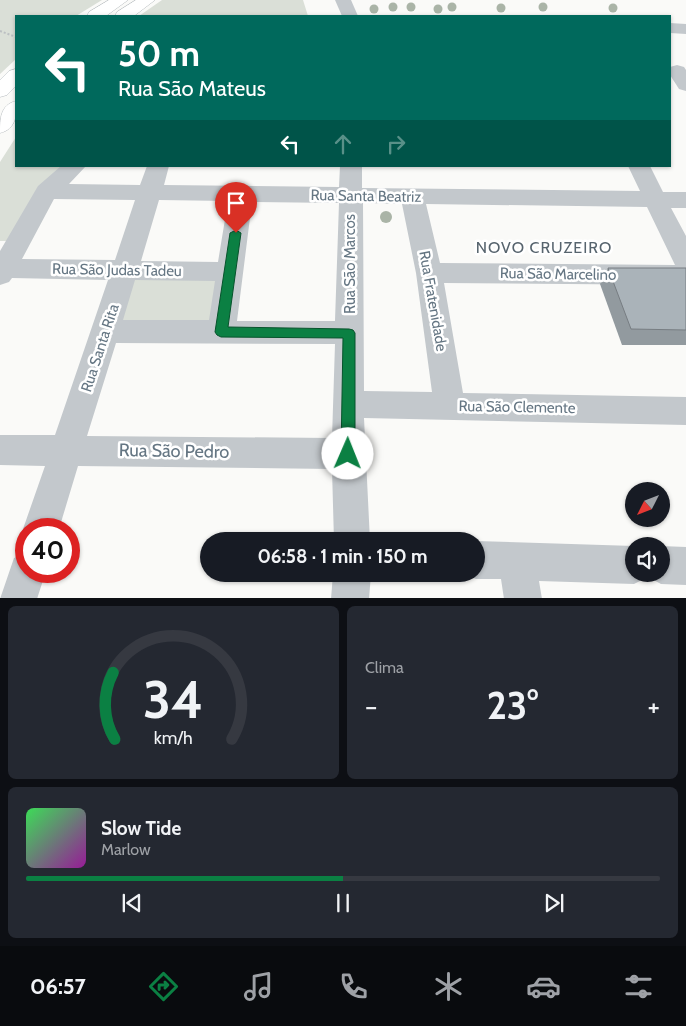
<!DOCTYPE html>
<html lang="pt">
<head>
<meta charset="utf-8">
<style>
	:root { --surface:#171b24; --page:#242831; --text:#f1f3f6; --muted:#9ea1a6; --line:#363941; --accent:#0b8043 }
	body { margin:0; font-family:Cabin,sans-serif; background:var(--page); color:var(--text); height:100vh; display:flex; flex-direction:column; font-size:19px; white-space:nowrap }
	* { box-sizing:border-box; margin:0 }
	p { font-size:16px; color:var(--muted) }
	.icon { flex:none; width:28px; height:28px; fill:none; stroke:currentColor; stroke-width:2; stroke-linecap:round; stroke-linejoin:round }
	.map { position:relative; height:598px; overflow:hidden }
	.sheet { display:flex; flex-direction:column; gap:8px; padding:8px; background:#0d0f14; flex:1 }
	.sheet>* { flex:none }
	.top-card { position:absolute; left:15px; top:15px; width:656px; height:152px; border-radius:0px; box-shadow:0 1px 4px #0004; background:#00695c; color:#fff; overflow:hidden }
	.needle { width:32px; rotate:228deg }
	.fabs { position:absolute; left:625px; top:482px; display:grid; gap:10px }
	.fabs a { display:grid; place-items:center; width:45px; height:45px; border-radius:50%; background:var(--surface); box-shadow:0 1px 4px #0004; font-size:25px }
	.speed { position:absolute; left:15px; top:518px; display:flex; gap:10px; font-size:25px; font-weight:700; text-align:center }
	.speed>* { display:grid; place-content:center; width:65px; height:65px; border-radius:50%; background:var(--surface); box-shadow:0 1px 4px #0004; line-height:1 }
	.speed .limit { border:8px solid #d22; background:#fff; color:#111 }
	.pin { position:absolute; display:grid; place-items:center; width:42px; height:42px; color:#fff; margin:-51px -21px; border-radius:50% 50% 50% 0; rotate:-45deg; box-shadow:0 0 5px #0007 }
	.pin .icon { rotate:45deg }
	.me { position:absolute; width:55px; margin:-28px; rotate:1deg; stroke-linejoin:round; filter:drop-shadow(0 0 4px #0008) }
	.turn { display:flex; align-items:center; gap:18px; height:105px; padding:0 20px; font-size:22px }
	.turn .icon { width:65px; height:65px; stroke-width:2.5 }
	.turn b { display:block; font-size:35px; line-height:42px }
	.lanes { display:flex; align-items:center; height:48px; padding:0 20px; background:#0003; justify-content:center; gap:25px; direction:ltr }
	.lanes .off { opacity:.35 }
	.big { font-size:38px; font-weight:800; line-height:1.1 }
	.sheet .widget { flex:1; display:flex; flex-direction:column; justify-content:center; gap:8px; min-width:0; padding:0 18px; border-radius:8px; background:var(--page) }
	.sheet .dial { align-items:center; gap:0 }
	.dial svg { height:130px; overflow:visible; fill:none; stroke:var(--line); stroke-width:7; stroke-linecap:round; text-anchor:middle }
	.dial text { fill:var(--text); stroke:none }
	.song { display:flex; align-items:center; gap:15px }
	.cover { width:60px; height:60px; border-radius:8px; background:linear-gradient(135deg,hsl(130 70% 55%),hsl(300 70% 35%)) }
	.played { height:5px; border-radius:2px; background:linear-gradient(90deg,var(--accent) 50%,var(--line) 50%) }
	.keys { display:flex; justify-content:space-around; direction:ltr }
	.heat { display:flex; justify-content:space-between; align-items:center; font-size:28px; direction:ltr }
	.sheet .tiles { flex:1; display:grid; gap:8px; grid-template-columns:1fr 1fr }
	.widget:last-child { grid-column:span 2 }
	.trip { position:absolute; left:200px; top:532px; width:285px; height:50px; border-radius:25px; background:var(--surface); box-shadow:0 1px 4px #0004; font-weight:800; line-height:50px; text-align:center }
	.menu { display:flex; height:80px; justify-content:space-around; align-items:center; background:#090b0e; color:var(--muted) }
	.menu .icon { width:35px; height:35px }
	.menu .active { color:var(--accent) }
	.menu b { font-size:22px; color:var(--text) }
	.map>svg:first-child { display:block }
	.green { fill:#dadfd7 }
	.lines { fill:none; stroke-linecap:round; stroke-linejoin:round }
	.major-casing { stroke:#b5babe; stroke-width:1 }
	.path { stroke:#bbbfc2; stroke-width:2; stroke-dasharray:2 2; stroke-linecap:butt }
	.minor { fill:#c3c8cc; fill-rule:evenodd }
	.major { fill:#fff; fill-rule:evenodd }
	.tree { fill:#aab4a7 }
	.wall { fill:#929a9f }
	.building { fill:#aab3b9; stroke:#777d82 }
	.route { fill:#0b8043; stroke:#07532c }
	.labels { text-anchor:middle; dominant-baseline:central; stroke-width:5; stroke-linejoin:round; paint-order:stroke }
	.street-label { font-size:15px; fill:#657683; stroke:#fff }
	.neighbourhood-label { font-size:16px; letter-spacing:1px; fill:#57646e; stroke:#fff }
	.near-street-label { font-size:18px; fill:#657683; stroke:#fff }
</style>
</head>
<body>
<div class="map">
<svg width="686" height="599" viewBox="0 0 686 599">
	<rect width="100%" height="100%" fill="#fafaf8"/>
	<g class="green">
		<path d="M0,0H102L76,16H16V59L0,74Z"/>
		<path d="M162,0H303L308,16H139Z"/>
		<path d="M16,137V166H61L24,241H0V162Z"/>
		<path d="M135,272L225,273L215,326L118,325Z"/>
	</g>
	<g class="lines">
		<g class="major-casing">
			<g id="major">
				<path d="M109,0H128L106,16H87L89,12Z"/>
				<path d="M136,0H155L134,16H115L117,12Z"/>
				<path d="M16,69V86L7,95L0,97V80L9,71Z"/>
				<path d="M16,101C17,115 16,129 0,133C0,119 0,105 16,101Z"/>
			</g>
		</g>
		<path class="path" d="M0,31L16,37"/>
		<g class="minor">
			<path d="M335,0H351L358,16H342Z"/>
			<path d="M670,23L686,24V34L670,33Z"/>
			<path d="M677,65L684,67L686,70V91L679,89L670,75V67Z"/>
			<path d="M61,166H86L69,184L140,185L147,166H169L164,185L339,187L340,166H362V188L640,191L628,166H650L663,192H686V208H671L686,236V285L444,283L463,393L686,397V425L364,418L370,541H334L332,469L78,466L59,529H26V537L23,529L45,466L0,465V435H55L108,280L12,278L9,282L0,285V251L38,186ZM54,199L135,200L115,260L22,259ZM159,200L228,201L218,262L141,261ZM252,202L339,203L335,321H237ZM363,203L402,204L416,273L432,392L364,391ZM426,204L647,207L675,265L440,263ZM135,280L215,281L209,320H123ZM116,343L335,344L332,438L87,436Z"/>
			<path d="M476,541L634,546V574H661V546L686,547V585L661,584L648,577L634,584L539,581L542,599H504L501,579H476L464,574H476Z"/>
			<path d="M26,553V571H46L37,599H0L14,558Z"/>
			<path d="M333,574H371L369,599H331Z"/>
		</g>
		<use href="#major" class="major"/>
	</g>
	<g class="tree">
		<circle cx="393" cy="7" r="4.5"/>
		<circle cx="411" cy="7" r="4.5"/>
		<circle cx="452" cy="7" r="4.5"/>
		<circle cx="543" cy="7" r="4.5"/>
		<circle cx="501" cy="8" r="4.5"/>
		<circle cx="613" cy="8" r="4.5"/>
		<circle cx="374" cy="9" r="4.5"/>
		<circle cx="438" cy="9" r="4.5"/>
		<circle cx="386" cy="217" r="6"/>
	</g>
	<path class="wall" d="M608,268H686V345H622L600,284Z"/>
	<path class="building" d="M608,268H686V330L631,329Z"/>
	<path class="route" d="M236,230L241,233L228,327L349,329L353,330L355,333V454L353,459L348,461L343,459L341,454L343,338L221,337L217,335L215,332L230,233Z"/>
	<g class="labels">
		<g class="street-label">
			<text transform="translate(366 196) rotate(1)">Rua Santa Beatriz</text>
			<text transform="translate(350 264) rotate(-90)">Rua São Marcos</text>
			<text transform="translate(117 270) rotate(1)">Rua São Judas Tadeu</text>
			<text transform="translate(558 274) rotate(1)">Rua São Marcelino</text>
			<text transform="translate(433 301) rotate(80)">Rua Fratenidade</text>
			<text transform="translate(100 348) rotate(-72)">Rua Santa Rita</text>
			<text transform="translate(517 407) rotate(1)">Rua São Clemente</text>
		</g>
		<g class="neighbourhood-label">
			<text x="544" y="247">NOVO CRUZEIRO</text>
		</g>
		<g class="near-street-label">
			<text transform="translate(174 451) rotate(1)">Rua São Pedro</text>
		</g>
	</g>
</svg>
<div class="fabs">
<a><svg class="needle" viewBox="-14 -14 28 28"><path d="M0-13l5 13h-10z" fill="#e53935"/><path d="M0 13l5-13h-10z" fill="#9ea1a6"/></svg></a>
<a><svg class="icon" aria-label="sound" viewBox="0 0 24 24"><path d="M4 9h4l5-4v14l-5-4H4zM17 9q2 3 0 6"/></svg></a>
</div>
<div class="speed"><div class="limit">40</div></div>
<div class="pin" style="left:236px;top:233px;background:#d93025"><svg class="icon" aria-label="arrive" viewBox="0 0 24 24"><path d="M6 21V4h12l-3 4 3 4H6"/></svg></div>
<svg class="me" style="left:348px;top:454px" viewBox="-20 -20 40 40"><circle r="19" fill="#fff"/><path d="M0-13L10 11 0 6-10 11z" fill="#0b8043"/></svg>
<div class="trip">06:58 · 1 min · 150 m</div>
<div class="top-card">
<div class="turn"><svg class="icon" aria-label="left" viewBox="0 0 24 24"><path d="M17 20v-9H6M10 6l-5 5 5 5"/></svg><div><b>50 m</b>Rua São Mateus</div></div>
<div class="lanes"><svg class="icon" aria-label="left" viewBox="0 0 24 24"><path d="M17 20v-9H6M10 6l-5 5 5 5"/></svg><svg class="icon off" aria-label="ahead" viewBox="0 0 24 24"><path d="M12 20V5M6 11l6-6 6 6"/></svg><svg class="icon off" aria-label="right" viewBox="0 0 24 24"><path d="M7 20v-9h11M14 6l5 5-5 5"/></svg></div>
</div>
</div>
<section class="sheet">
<div class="tiles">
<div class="widget dial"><svg viewBox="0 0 100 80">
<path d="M14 69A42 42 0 1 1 86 69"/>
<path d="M14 69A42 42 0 0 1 13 28" stroke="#0b8043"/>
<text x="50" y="56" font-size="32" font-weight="700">34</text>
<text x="50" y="72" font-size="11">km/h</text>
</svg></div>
<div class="widget"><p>Clima</p>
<div class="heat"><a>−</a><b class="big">23°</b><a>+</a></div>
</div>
<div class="widget">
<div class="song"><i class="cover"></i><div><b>Slow Tide</b><p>Marlow</p></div></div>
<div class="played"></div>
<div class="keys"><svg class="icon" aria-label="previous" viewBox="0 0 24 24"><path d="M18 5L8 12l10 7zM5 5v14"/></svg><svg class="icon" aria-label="pause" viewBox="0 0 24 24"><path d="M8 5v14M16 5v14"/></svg><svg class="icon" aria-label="next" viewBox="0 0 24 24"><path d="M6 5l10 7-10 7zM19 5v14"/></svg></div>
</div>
</div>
</section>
<nav class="menu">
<b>06:57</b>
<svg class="icon active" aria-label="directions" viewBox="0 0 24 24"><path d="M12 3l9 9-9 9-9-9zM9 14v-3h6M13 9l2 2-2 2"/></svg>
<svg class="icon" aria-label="music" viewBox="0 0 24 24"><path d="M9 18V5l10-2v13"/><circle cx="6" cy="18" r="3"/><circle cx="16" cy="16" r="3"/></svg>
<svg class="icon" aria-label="phone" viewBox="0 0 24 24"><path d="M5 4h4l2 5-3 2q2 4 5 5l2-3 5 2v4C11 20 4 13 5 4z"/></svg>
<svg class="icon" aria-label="climate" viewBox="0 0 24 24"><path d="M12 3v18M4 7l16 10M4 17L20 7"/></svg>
<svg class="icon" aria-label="car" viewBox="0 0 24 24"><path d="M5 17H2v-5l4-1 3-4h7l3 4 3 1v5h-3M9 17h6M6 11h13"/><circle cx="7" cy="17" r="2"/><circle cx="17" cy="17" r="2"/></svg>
<svg class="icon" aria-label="filters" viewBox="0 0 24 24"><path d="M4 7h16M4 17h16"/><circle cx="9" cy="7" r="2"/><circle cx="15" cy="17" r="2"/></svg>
</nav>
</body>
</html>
